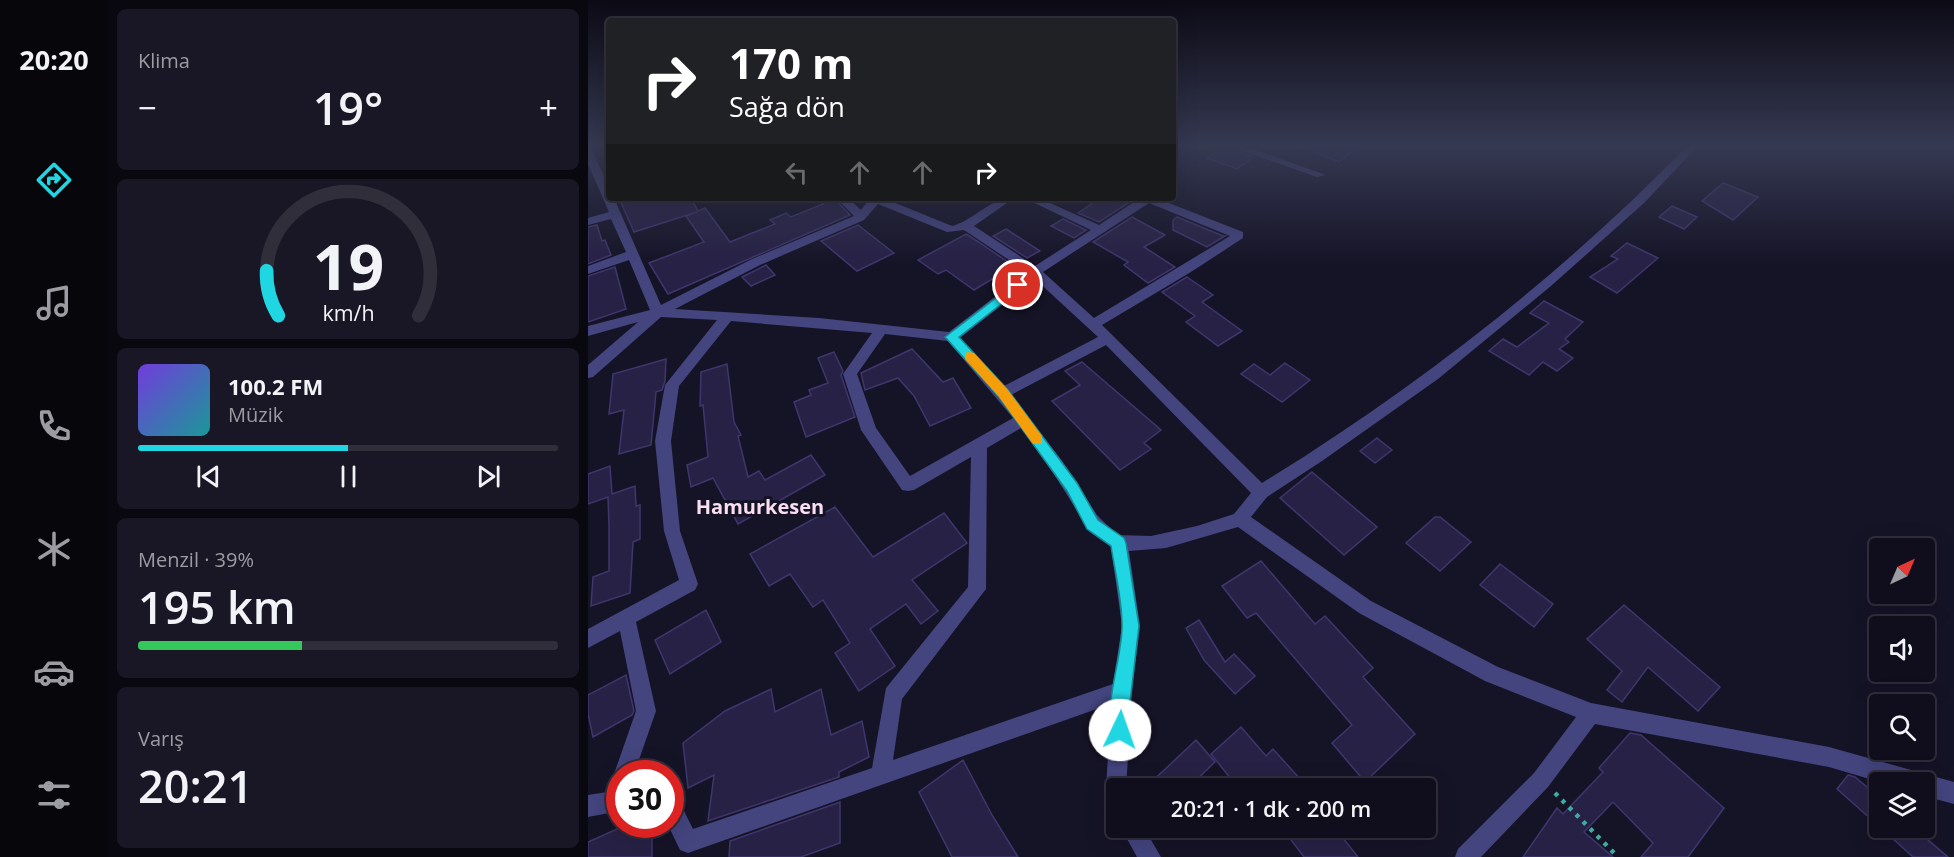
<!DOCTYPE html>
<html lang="tr">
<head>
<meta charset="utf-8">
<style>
	:root { --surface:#100e1c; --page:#191725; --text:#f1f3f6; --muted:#9c9ca3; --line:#302e3b; --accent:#20d6e3 }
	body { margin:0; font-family:"Open Sans",sans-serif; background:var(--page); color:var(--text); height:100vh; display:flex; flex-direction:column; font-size:22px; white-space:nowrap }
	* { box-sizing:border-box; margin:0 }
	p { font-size:20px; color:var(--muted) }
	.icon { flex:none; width:33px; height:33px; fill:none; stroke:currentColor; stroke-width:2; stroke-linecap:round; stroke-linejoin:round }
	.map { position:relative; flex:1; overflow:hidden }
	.sheet { display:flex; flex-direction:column; gap:9px; padding:9px; background:#09080f; width:480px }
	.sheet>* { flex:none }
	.hud { position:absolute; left:18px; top:18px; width:570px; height:183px; border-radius:6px; box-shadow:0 6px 24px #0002,0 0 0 2px var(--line); background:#202124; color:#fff; overflow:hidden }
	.needle { width:39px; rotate:44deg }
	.fabs { position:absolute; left:1281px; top:538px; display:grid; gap:12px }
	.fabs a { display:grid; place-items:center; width:66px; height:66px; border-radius:6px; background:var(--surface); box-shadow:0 6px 24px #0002,0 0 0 2px var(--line); font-size:30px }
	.speed { position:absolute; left:18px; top:760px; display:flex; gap:12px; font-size:30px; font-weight:700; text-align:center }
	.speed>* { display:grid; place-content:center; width:78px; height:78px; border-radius:50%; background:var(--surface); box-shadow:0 6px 24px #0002,0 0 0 2px var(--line); line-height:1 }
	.speed .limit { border:9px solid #d22; background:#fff; color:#111 }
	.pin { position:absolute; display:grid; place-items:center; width:51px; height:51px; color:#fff; margin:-26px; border:3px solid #fff; border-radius:50%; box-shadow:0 2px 6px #0007 }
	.me { position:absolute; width:66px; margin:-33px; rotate:3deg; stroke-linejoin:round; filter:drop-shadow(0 0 4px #0008) }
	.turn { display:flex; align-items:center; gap:21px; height:126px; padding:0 24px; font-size:27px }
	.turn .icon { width:78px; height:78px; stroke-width:2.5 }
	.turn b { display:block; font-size:42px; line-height:51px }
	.lanes { display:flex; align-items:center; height:57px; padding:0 24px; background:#0003; justify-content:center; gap:30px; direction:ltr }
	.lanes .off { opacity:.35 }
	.big { font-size:45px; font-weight:600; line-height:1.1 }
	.sheet .tile { flex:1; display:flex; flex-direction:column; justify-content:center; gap:9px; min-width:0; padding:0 21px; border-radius:9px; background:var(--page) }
	.sheet .dial { align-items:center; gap:0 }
	.dial svg { height:156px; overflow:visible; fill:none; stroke:var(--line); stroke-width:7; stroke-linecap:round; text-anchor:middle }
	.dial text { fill:var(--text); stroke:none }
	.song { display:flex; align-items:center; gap:18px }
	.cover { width:72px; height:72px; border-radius:9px; background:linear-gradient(135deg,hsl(260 70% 55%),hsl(180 70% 35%)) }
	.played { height:6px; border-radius:3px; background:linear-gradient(90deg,var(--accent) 50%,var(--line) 50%) }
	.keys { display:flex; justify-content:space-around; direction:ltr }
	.heat { display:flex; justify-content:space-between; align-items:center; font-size:33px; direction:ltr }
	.charge { height:9px; border-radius:4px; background:linear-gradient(90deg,#34c759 39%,var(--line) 0) }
	.trip { position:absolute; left:518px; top:778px; width:330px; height:60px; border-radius:6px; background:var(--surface); box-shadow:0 6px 24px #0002,0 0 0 2px var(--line); font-weight:600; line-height:60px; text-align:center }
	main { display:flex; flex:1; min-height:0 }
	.tab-bar { display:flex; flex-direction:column; width:108px; justify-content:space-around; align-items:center; background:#06060b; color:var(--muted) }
	.tab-bar .icon { width:42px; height:42px }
	.tab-bar .active { color:var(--accent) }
	.tab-bar b { font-size:27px; color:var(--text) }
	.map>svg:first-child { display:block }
	.building { fill:#272145; stroke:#3f366e; stroke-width:1.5 }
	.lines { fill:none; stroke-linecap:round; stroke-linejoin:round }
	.path { stroke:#3faba1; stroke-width:4.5; stroke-dasharray:4 6; stroke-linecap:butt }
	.minor { fill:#44447f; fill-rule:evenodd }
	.route { fill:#20d6e3; stroke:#158b94; stroke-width:1.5 }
	.slow { fill:#f59e0b }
	.labels { text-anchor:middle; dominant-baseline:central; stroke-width:6; stroke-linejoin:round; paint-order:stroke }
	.quarter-label { font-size:20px; font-weight:bold; fill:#fbdef1; stroke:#151326 }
</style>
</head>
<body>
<main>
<nav class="tab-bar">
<b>20:20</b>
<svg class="icon active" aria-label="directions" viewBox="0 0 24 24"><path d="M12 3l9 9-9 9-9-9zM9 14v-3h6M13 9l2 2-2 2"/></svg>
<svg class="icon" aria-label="music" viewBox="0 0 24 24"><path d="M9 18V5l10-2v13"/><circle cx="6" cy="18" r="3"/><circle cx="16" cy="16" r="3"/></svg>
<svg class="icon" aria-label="phone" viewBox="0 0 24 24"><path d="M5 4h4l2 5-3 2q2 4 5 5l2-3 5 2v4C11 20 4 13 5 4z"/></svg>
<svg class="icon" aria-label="climate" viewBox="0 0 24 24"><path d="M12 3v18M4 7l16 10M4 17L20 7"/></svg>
<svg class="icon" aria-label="car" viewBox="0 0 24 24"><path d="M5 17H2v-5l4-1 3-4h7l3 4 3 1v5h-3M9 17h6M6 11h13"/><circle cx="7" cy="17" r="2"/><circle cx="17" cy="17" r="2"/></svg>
<svg class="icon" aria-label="filters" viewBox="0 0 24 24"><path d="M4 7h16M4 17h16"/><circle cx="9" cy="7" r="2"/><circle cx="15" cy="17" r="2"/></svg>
</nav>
<section class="sheet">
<div class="tile"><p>Klima</p>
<div class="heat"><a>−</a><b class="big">19°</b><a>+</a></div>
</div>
<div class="tile dial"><svg viewBox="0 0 100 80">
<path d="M14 69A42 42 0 1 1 86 69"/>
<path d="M14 69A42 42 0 0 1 8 46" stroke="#20d6e3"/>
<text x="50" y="56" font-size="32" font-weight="700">19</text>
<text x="50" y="72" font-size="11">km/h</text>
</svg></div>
<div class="tile">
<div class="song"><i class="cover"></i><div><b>100.2 FM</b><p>Müzik</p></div></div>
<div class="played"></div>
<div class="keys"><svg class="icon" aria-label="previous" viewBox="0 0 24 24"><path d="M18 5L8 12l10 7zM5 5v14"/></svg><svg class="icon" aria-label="pause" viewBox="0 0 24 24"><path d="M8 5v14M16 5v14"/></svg><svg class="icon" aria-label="next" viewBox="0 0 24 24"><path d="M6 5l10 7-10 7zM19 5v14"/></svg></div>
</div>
<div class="tile"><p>Menzil · 39%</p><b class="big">195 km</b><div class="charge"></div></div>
<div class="tile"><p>Varış</p><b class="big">20:21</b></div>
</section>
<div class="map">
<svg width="1366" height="857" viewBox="0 0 1366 857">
	<rect width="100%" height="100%" fill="#151326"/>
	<g class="building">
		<path d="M709,145H772L751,162Z"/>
		<path d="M636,146L637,147L665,157L649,169L619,158Z"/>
		<path d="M1135,183L1170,197L1145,220L1114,201Z"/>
		<path d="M31,198H73L75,202L88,198H103L110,211L117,208L142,242L187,224L182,220L198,213L203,217L235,204L229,198H246L262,215L80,294L61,263L116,242L98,216L109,212L46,232Z"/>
		<path d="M512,198H548L511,222L490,213Z"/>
		<path d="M1084,206L1109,217L1096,229L1071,217Z"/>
		<path d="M544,217L577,235L556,247L587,267L560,283L536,265L540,262L505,242Z"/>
		<path d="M589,217L635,236H637L619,247L585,230V220Z"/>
		<path d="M475,219L498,230L486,238L463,226Z"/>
		<path d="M9,225L14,241L17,240L23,255L0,264V227Z"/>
		<path d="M270,225L306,253L269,271L233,241Z"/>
		<path d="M418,229L452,251L439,258L405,236Z"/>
		<path d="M378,234L392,243L426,266L386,290L358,270L350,274L330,260Z"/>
		<path d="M1039,243L1070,258L1029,293L1002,277L1030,259L1023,256Z"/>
		<path d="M178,265L187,275L163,286L154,277Z"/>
		<path d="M27,267L38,309L0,322V276Z"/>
		<path d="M599,277L625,295L614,302L654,331L630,346L598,322L607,316L574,292Z"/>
		<path d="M956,301L995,322L977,339L981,342L971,349L985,358L969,371L955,362L941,375L901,351L915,339L929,347L961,323L942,313Z"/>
		<path d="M324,349L355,382L365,378L383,408L342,426L326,396L310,378L277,390L273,373Z"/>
		<path d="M246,352L255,371L253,375L267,417L218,437L206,402L223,395L221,390L240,383L230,358Z"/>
		<path d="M78,359L77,381L74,390L68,392L63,445L31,454L36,410L21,414L25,374Z"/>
		<path d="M494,362L573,430L556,443L563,449L532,470L464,401L492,385L477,371Z"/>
		<path d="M697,363L722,380L694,402L653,374L666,364L682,375Z"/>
		<path d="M139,364L146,422L153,435L150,436L160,477L171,471L177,480L223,455L237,475L150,524L125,478L103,487L99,465L120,457L115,405L112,406L113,372Z"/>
		<path d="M789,438L804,450L787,463L772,451Z"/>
		<path d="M22,466L24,494L47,486L48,506L52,505V539L45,542L42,593L3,606L5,577L21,571V526L20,497L0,504V474Z"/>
		<path d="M724,472L789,527L756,555L692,498Z"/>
		<path d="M247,507L285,557L356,513L379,543L324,580L350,611L333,624L318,604L282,629L307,666L271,691L247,653L262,643L235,600L225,607L202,574L181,586L162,554Z"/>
		<path d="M847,517H852L883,542L852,571L818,543Z"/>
		<path d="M673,561L727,624L737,616L785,668L775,677L827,734L777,782L744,743L764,725L668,613L659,618L634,586Z"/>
		<path d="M912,564L965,604L946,627L892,585Z"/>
		<path d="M1036,605L1132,687L1110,711L1060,667L1034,702L1019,690L1034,671L999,639Z"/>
		<path d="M118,610L133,642L82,674L67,640Z"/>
		<path d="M611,620L637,662L646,654L667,676L647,694L616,660L598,628Z"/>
		<path d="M38,675L46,711L44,715L5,737L0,714V695Z"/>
		<path d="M183,689L187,712L233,689L243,735L274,721L281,757L251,772V777L120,821L126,775L100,788L95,743L137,711Z"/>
		<path d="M653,727L678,756L685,749L713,780L704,789H651L623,754Z"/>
		<path d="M1042,733L1053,735L1136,808L1100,857H1053L1065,843L1025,802L996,832L1025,857H935L969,808L975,814L1015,772L1011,768Z"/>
		<path d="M608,740L627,762L599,789H556Z"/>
		<path d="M375,760L404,815L430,857H364L331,792Z"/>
		<path d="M1260,775L1267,777L1292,798V827L1249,789Z"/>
		<path d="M252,802V843L213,857H141L142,841Z"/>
		<path d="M38,825H64V857H0V842Z"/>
		<path d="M694,828H747L770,857H716Z"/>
		<path d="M1293,828H1326L1360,857H1325Z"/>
	</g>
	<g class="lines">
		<path class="path" d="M967,793L1030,857"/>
		<g class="minor">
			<path d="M638,145H653L738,175L729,177Z"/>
			<path d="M1100,145H1111L1056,203L963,286L850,379L734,461L679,497L663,517L783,601L910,667L1003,703L1241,747L1366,782V804L1336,796V783H1295L1241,767L1007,724L960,787L893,857H867L870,849L946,773L988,717L897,681L771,613L650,527L578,548L541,551L552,626L544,691L538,789H528V799L521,796L518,789L523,704L100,853L92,850L80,825H82V797L90,799L105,829L284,768L298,688L380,587L383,457L326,490L320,491L314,490L273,430L255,374L284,333L143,321L91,386L83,441L92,531L110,584L107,590L48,622L68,711L46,774H32V782L29,781L26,774L48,711L32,631L0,648V629L91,580L76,531L67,441L77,385L129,320L73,317L5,377L0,378V365L50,322L0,336V326L62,310L41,260L0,274V266L38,252L23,219L0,225V218L21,212L0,164V149L5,152L21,187V198H26L73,305L164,259L266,216L248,198H260L273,210L282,198H295L364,226C387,220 401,198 426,198L386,226L447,266L503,230L436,198H451L511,225L552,198H568L655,232V238L603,272L514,325L674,483C828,388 974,275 1100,145ZM561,203L642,236L506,318L455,272ZM290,204L359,232L376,230L439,272L361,332L231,318L87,309L172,265L276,220ZM447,279L510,337L416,386L372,338ZM297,334L360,341L425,418L322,476L288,428L269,374ZM518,345L663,493L646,514L609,526L563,536L529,535L509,515L475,462L423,395ZM433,428L464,471L503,533L523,547L534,626L525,684L305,760L314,699L398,589L399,448Z"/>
			<path d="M32,790V811L0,817V795Z"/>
			<path d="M533,828H556L573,857H549Z"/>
		</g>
	</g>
	<linearGradient id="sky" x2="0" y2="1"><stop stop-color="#0c0a15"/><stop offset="0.55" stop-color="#353952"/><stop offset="1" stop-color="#353952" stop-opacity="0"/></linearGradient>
	<rect width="1366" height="265" fill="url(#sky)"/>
	<path class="route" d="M430,281L436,285L434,288L371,337L420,390L489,483L510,520L536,538L538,543L551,626L538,736L532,739L525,736C514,709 535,655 534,625C534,599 527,572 523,546L499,529L479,491L411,397L357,337Z"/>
	<path class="slow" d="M381,352L386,353L420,390L454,436V444H445L411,397L377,359V353Z"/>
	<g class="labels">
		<g class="quarter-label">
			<text x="172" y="506">Hamurkesen</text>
		</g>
	</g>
</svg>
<div class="fabs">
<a><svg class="needle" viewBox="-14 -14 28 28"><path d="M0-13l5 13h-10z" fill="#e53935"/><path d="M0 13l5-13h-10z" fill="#9c9ca3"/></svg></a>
<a><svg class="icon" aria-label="sound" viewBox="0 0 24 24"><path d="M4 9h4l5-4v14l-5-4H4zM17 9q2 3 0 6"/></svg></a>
<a><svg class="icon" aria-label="search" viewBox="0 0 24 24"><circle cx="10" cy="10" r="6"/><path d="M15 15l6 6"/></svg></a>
<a><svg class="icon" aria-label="layers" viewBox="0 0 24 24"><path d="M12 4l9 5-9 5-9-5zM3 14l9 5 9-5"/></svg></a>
</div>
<div class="speed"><div class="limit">30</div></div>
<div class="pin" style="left:430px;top:285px;background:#d93025"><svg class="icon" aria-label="arrive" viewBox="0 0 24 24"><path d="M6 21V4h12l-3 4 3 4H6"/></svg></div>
<svg class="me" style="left:532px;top:730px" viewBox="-20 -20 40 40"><circle r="19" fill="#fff"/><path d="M0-13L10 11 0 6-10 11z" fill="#20d6e3"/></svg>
<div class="trip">20:21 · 1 dk · 200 m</div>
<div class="hud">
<div class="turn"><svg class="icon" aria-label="right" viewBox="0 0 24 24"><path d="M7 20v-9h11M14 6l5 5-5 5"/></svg><div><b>170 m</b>Sağa dön</div></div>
<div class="lanes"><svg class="icon off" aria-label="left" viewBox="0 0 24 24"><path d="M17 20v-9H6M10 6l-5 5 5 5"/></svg><svg class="icon off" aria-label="ahead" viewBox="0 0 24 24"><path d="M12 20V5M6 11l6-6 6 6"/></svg><svg class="icon off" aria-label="ahead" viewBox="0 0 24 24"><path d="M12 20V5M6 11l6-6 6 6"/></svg><svg class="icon" aria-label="right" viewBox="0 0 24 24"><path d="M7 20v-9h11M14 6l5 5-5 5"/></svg></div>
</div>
</div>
</main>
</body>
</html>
